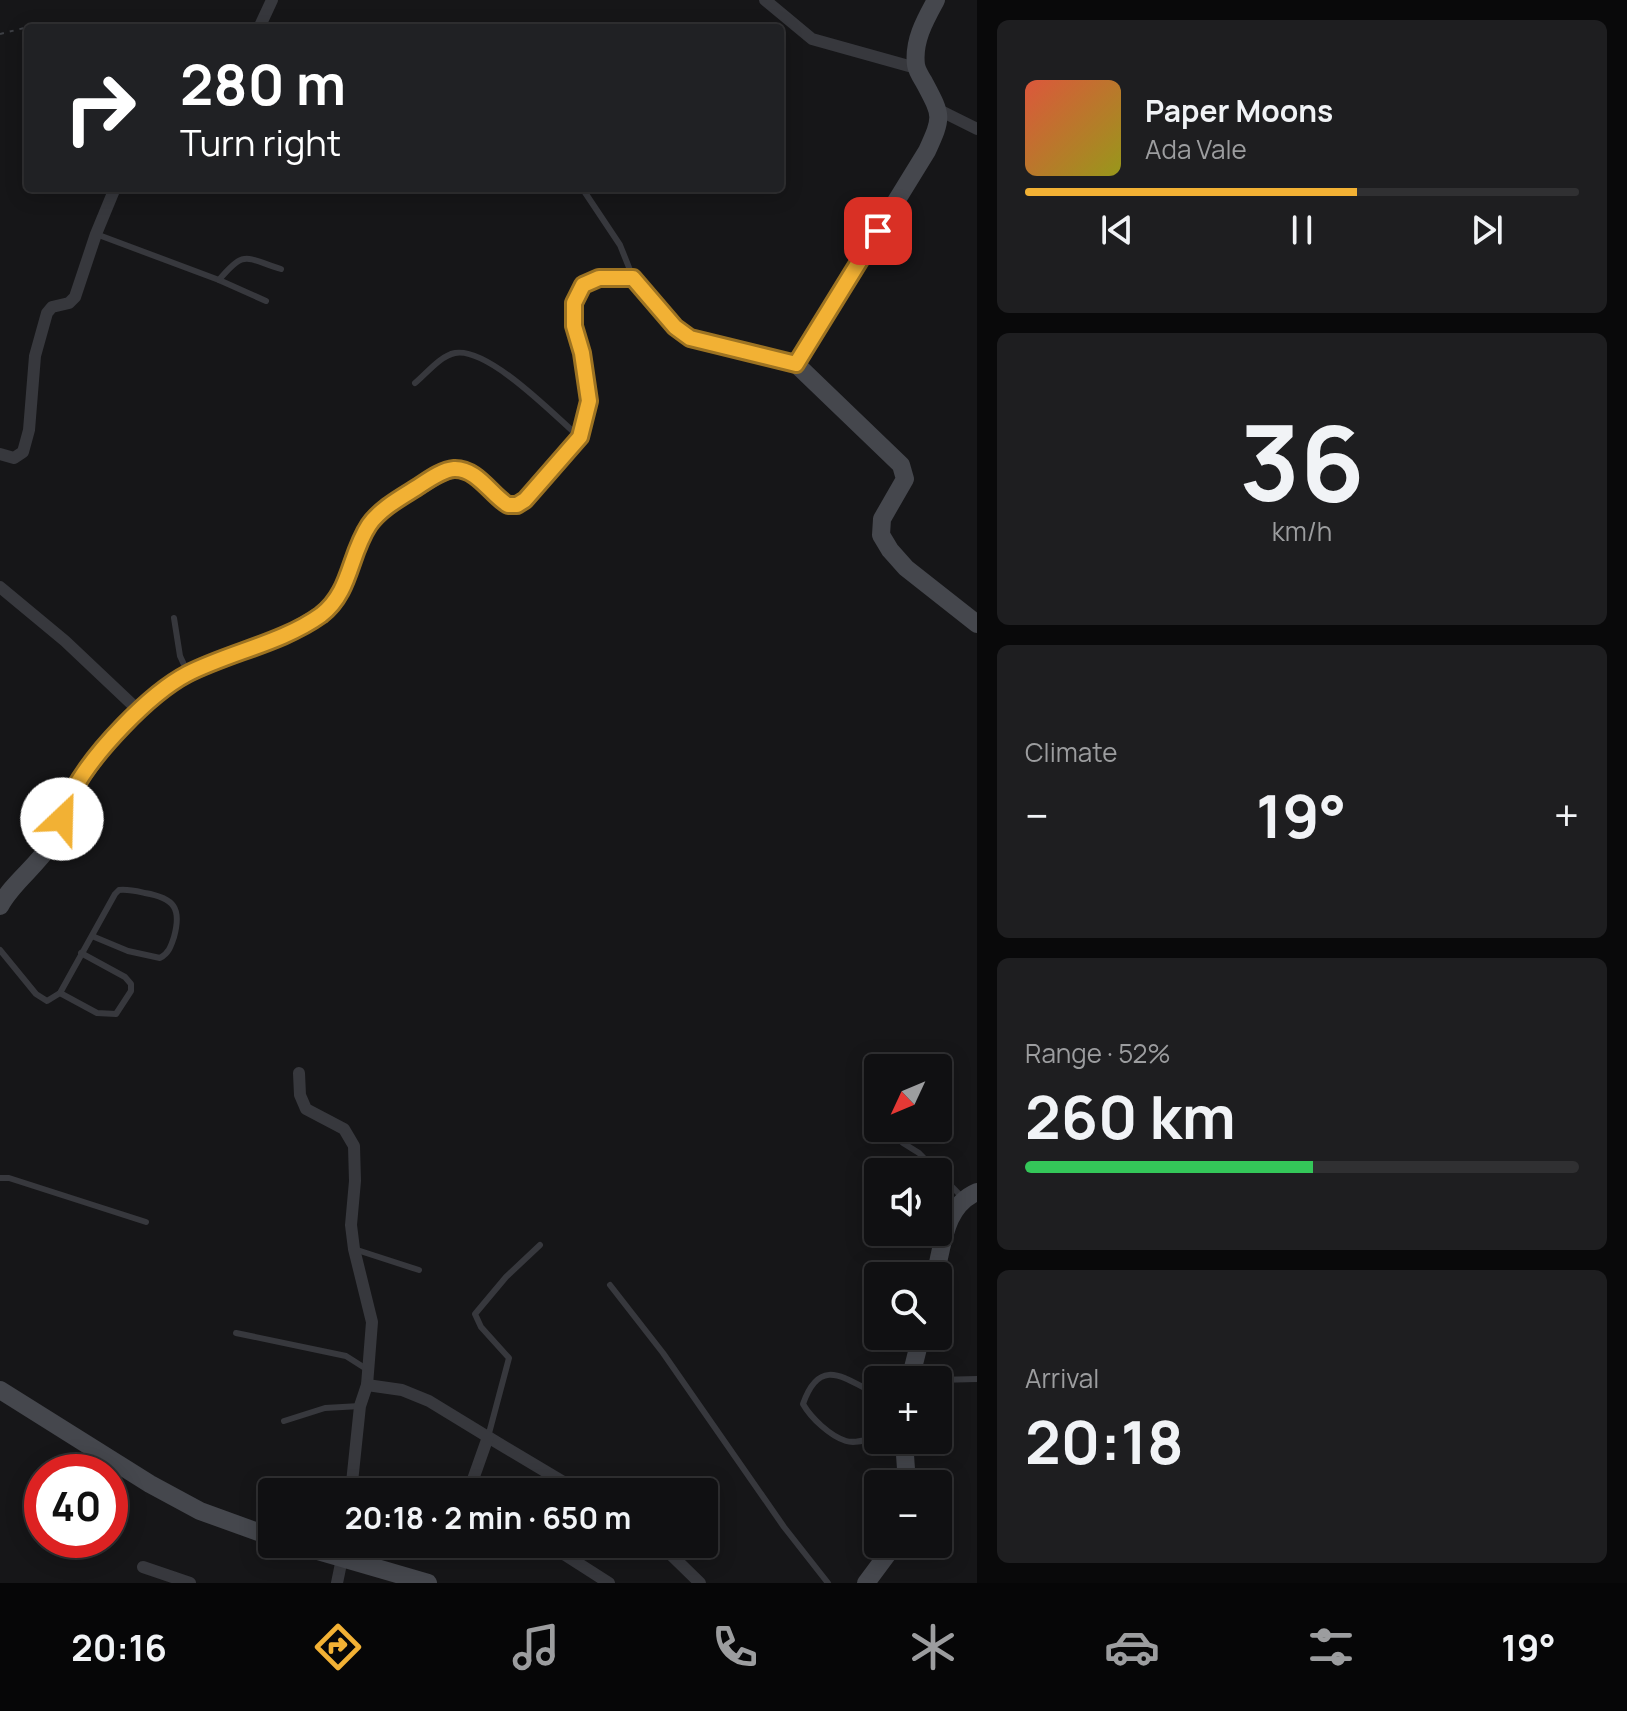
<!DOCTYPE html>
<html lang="en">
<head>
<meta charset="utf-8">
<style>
	:root { --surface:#101012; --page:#1e1e20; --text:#f1f3f6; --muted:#9c9d9f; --line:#303032; --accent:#f2b134 }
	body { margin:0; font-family:Manrope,sans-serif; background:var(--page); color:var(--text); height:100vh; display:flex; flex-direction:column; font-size:30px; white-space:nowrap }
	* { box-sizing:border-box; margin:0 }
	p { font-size:26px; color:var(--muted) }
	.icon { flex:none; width:44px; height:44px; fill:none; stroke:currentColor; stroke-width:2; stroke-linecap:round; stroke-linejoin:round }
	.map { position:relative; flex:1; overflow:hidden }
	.side { display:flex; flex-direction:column; gap:20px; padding:20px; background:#09090a; width:650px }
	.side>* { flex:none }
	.hud { position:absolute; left:24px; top:24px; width:760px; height:168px; border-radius:8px; box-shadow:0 4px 20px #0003,0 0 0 2px var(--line); background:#202124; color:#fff; overflow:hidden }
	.needle { width:52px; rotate:226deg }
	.controls { position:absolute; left:864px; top:1054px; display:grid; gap:16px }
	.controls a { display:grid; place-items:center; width:88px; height:88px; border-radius:8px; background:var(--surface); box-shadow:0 4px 20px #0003,0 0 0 2px var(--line); font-size:40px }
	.speed { position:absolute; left:24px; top:1454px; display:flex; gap:16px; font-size:40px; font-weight:700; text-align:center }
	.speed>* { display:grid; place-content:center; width:104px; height:104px; border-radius:50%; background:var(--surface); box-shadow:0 4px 20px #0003,0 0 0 2px var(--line); line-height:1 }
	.speed .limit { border:12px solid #d22; background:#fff; color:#111 }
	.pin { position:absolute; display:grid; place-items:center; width:68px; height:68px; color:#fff; margin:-34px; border-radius:16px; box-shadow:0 4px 12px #0006 }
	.me { position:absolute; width:88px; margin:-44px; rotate:24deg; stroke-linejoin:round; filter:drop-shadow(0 0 6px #0008) }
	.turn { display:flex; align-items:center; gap:28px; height:168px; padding:0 24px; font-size:36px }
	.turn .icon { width:104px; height:104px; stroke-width:2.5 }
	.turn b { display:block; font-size:56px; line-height:68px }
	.big { font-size:60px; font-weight:700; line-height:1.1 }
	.side .tile { flex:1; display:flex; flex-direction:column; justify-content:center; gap:12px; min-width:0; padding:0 28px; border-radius:12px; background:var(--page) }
	.side .dial { align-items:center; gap:0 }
	.dial b { font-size:104px; line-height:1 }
	.song { display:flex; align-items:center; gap:24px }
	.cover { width:96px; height:96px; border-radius:12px; background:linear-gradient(135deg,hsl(10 70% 55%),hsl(60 70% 35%)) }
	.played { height:8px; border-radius:4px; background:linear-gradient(90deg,var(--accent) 60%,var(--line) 60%) }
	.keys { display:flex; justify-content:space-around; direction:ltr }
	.heat { display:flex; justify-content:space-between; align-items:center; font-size:44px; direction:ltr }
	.charge { height:12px; border-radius:6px; background:linear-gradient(90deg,#34c759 52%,var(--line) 0) }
	.trip { position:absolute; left:258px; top:1478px; width:460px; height:80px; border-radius:8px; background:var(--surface); box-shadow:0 4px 20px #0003,0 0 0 2px var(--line); font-weight:700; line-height:80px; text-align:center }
	.tabs { display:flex; height:128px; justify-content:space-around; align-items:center; background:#060607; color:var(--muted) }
	.tabs .icon { width:56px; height:56px }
	.tabs .on { color:var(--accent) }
	.tabs b { font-size:36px; color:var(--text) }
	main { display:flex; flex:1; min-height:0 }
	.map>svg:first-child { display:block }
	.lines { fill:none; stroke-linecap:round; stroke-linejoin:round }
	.path { stroke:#3d3f44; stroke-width:2; stroke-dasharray:4 6; stroke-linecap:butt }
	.lane { stroke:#37383d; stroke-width:6 }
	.street { stroke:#37383d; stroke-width:12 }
	.secondary { stroke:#45474d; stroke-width:18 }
	.route-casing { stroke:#9d7322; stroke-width:20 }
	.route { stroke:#f2b134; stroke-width:14 }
</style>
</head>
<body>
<main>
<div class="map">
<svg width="977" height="1583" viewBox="0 0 977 1583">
	<rect width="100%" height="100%" fill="#161618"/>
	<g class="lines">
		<path class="path" d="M0,34L32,26L36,28"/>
		<g class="lane">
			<path d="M582,188L620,245L632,275"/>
			<path d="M96,234L219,280L266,301"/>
			<path d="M219,280C245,249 245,258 281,269"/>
			<path d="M415,383C427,373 440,356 455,353C488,347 553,414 577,435"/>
			<path d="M174,618L180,656L187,671"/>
			<path d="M0,950L36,994L47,1001L60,993L115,894L119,890C128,889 136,891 145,893C174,898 182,908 174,937C171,946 169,953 160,958L128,951L92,936"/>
			<path d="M60,993L97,1013L116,1014L131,991V984L125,977L81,953"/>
			<path d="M903,1143L919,1153L962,1197"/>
			<path d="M0,1178H9L146,1222"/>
			<path d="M354,1249L419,1270"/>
			<path d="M610,1285L663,1353L784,1527L828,1583"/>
			<path d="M236,1333L346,1356L368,1370"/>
			<path d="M915,1375L937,1380L977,1379"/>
			<path d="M878,1395C845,1379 820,1355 803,1404C811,1418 830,1436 846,1441C856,1444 868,1439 878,1437"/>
			<path d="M284,1421L325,1408L360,1406"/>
			<path d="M488,1437L509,1358L481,1327L475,1314L506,1277L540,1245"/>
		</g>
		<g class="street">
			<path d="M765,0L812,39L916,68"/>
			<path d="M259,28L272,0"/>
			<path d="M939,110L977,129"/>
			<path d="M0,454L14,458L23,452L29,430L35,356L47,313L52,307L69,303L75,297L96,234L115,188"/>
			<path d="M0,587L65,641L138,710"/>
			<path d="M299,1073L300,1095L306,1109L344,1129L354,1146L355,1181L351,1225L354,1249L372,1322L367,1385"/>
			<path d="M488,1437L580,1492"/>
			<path d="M351,1492L360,1406L367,1385L402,1390L429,1401L488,1437L471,1485L473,1492"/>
			<path d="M548,1544L609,1583"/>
			<path d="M660,1544L700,1583"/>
			<path d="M143,1567L190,1583"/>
			<path d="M337,1583L345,1544"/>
		</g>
		<g class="secondary">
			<path d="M796,364L901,465L905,479L882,519L881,535L890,550L906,568L977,624"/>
			<path d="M0,906C12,883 36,867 50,845C61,828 64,807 74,790C97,750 147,694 188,674C231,652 283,643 321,614C352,591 349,554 369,525C381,507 404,496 422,485C436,476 449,466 466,471C482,476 494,497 508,505H517L525,500L580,437L589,401L582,353L574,326V303L583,285L599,278H633L675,327L690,338L796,364L927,151C943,116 942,116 924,82C921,77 917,71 916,65C913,41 925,20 936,0"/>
			<path d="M935,1276C943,1245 944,1206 977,1192"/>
			<path d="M910,1380L921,1336"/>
			<path d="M0,1390L150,1484L200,1511L272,1537"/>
			<path d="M904,1440L907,1484"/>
			<path d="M294,1544L428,1583"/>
			<path d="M866,1583L895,1544"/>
		</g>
	</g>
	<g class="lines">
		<g class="route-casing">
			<path id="route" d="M62,819C66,810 69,800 73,791C93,753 149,694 187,674C230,652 282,643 321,615C351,592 349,555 369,525C380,509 400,498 416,488C427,481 441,470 454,469C477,468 491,495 508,505H517L525,500L580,437L589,401L582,353L574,326V303L583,285L599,278H633L675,327L690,338L796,364L878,231"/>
		</g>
		<use href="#route" class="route"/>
	</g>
</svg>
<div class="controls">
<a><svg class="needle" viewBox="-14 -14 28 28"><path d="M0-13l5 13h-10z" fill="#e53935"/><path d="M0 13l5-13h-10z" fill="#9c9d9f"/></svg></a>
<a><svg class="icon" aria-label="sound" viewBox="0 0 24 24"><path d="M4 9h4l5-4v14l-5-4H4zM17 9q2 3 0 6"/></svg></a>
<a><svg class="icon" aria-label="search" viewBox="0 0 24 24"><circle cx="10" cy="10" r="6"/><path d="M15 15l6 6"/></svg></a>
<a>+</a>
<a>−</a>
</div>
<div class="speed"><div class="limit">40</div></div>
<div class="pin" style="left:878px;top:231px;background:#d93025"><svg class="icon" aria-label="arrive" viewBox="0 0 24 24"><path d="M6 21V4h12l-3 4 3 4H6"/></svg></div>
<svg class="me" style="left:62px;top:819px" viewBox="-20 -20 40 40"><circle r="19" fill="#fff"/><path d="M0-13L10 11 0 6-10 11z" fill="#f2b134"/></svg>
<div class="trip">20:18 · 2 min · 650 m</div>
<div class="hud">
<div class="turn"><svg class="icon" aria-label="right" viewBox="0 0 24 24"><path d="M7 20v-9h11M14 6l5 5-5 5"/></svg><div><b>280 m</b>Turn right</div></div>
</div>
</div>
<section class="side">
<div class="tile">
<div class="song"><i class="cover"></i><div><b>Paper Moons</b><p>Ada Vale</p></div></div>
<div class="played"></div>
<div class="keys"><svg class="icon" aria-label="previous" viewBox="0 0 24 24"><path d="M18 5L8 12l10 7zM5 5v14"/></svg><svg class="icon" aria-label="pause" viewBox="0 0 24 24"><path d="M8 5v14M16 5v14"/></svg><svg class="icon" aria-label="next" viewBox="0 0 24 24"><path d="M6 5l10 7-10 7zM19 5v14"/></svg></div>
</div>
<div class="tile dial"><b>36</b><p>km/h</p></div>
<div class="tile"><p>Climate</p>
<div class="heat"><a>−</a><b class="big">19°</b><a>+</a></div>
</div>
<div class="tile"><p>Range · 52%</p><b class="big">260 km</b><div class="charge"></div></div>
<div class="tile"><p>Arrival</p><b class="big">20:18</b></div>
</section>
</main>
<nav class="tabs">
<b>20:16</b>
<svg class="icon on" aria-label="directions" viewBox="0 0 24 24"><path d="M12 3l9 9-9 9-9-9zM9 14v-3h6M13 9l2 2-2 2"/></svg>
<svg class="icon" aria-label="music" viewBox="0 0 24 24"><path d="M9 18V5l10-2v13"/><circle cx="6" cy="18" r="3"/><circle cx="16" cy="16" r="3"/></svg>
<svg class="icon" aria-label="phone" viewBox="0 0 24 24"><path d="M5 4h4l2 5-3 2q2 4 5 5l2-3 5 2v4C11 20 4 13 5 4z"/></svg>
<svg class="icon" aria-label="climate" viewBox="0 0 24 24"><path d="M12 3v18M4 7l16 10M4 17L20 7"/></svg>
<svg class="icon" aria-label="car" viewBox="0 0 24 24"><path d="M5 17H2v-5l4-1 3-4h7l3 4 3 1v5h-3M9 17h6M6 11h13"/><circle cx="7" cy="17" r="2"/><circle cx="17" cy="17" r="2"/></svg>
<svg class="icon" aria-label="filters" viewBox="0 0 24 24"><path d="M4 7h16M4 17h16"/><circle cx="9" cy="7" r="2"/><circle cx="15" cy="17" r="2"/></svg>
<b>19°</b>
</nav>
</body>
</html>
